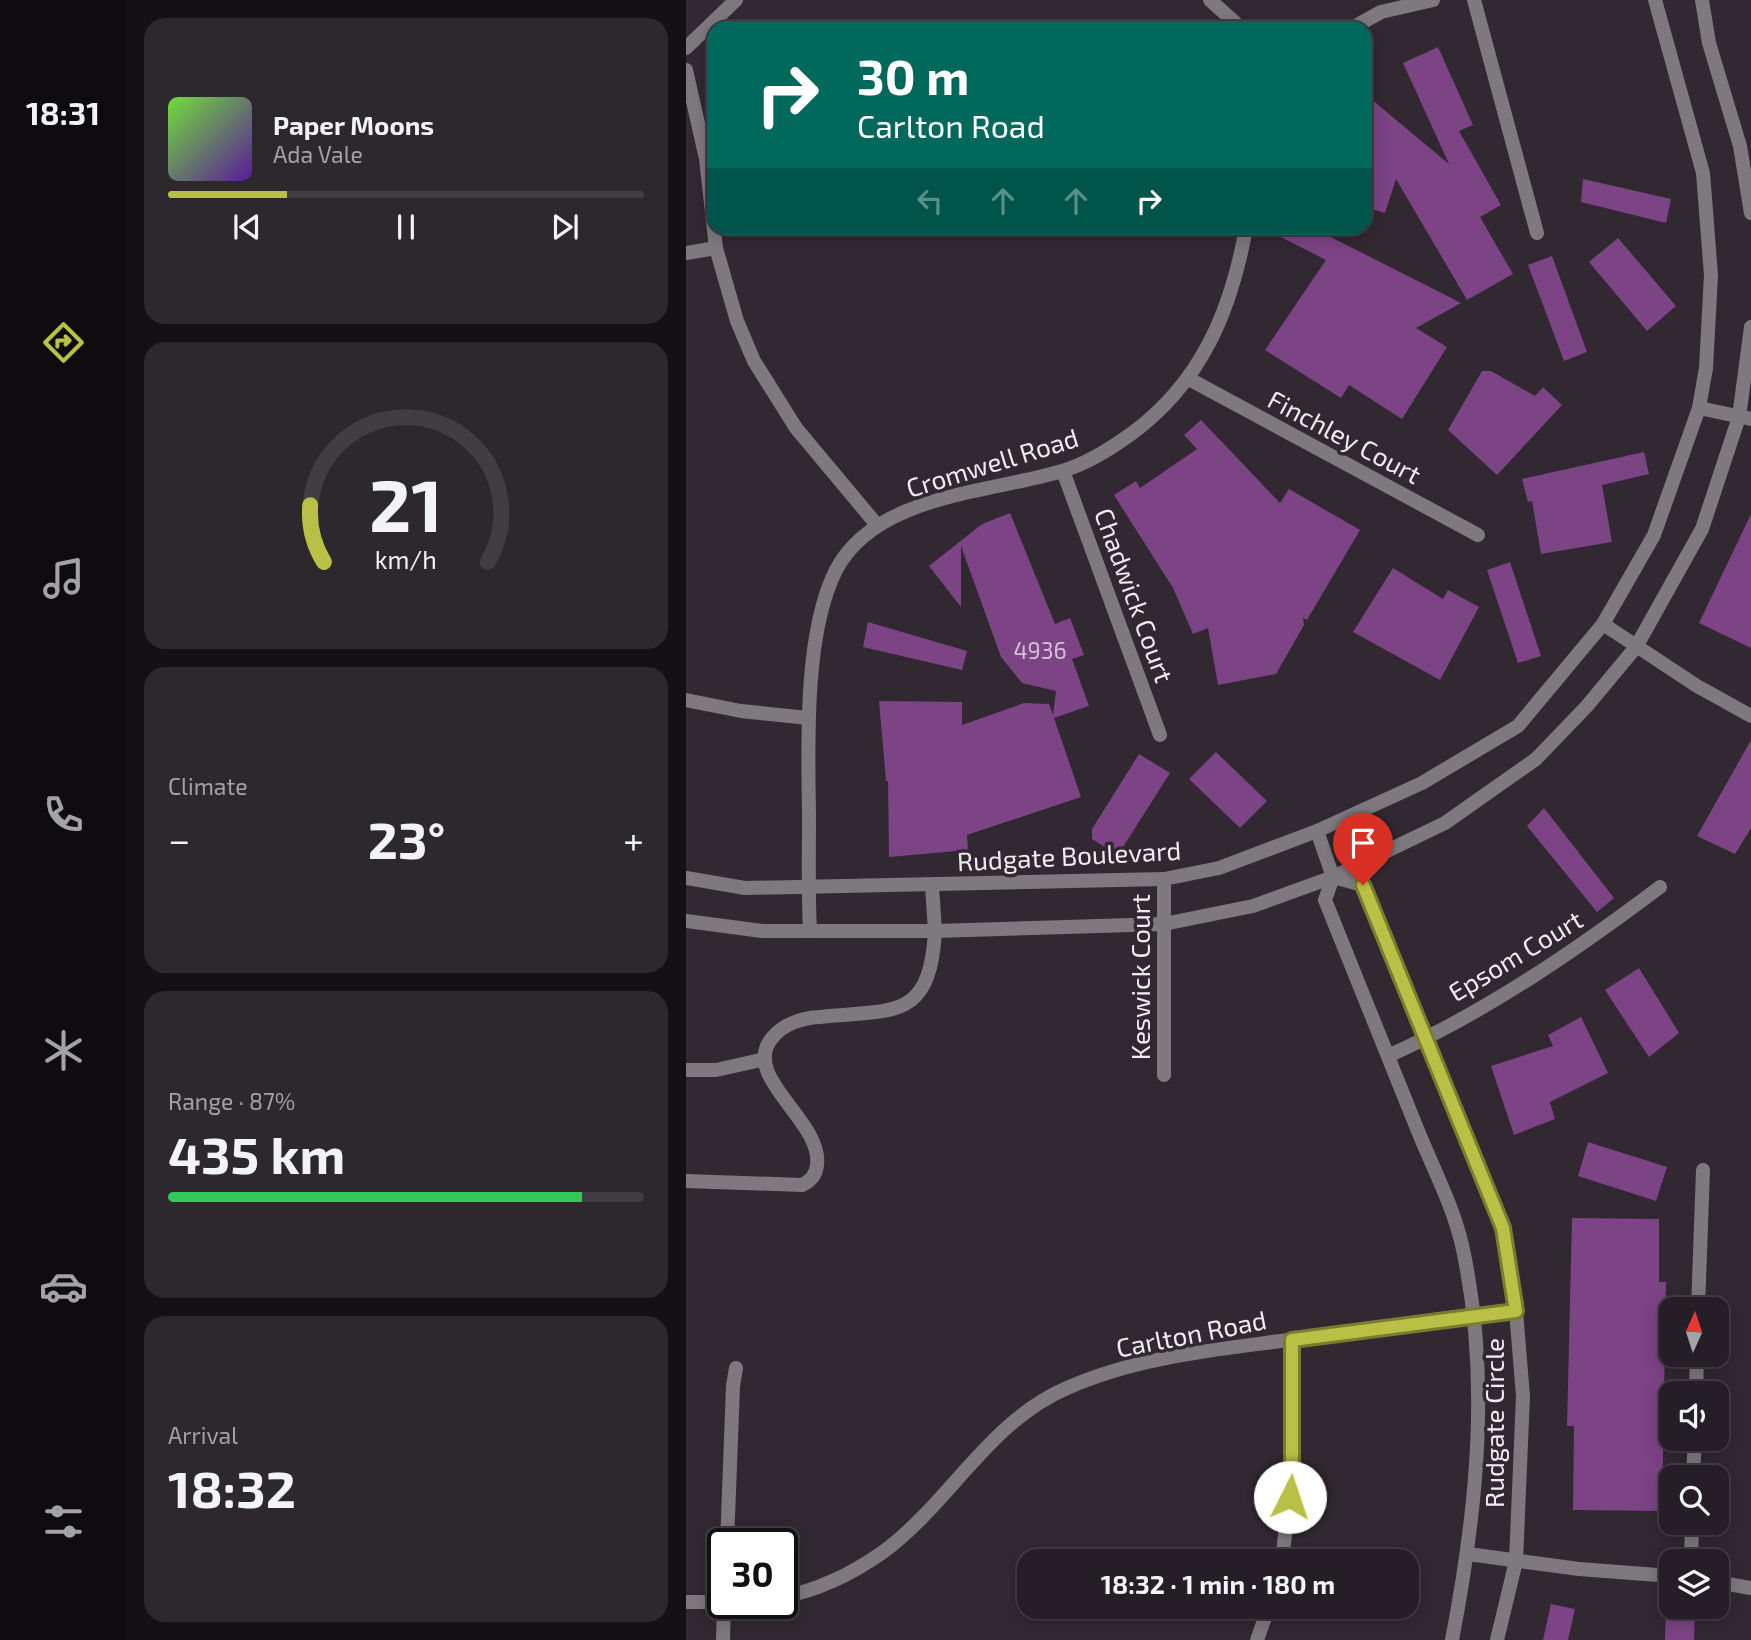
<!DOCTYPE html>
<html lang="en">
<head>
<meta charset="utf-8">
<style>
	:root { --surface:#251e26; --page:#2d272e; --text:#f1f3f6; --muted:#a3a2a7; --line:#423c43; --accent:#bac045 }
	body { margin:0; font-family:"Exo 2",sans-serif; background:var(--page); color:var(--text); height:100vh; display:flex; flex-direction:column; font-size:26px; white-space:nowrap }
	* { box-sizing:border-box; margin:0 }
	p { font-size:23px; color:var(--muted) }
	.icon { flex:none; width:38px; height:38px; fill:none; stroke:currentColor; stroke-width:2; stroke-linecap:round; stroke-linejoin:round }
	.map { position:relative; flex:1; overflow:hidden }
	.drawer { display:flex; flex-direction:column; gap:18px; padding:18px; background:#141015; width:560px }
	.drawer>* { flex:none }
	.top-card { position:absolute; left:21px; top:21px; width:665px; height:214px; border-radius:21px; box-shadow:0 4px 18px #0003,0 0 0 2px var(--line); background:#00695c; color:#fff; overflow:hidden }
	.needle { width:46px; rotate:3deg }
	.controls { position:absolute; left:973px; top:1297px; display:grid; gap:14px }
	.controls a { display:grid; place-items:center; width:70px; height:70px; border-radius:14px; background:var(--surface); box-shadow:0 4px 18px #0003,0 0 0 2px var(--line); font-size:35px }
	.speed { position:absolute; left:21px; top:1528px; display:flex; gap:14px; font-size:35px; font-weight:700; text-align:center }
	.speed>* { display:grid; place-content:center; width:91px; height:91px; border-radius:50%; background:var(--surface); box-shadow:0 4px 18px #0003,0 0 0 2px var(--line); line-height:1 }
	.speed .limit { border:4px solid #111; border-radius:10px; background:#fff; color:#111 }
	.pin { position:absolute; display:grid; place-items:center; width:60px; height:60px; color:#fff; margin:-72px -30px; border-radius:50% 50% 50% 0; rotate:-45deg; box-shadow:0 0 7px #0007 }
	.pin .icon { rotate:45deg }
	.me { position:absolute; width:77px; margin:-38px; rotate:4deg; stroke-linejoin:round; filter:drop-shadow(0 0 5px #0008) }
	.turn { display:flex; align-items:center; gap:24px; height:147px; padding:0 35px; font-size:32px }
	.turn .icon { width:91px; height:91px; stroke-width:2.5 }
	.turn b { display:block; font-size:49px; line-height:60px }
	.lanes { display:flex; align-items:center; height:66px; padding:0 35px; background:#0003; justify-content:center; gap:35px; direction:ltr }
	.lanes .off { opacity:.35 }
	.big { font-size:52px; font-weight:700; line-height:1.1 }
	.drawer .card { flex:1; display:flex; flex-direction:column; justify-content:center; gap:10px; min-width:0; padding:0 24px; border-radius:21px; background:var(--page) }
	.drawer .dial { align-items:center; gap:0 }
	.dial svg { height:182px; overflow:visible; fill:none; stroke:var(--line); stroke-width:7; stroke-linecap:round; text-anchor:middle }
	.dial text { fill:var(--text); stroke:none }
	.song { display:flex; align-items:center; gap:21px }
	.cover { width:84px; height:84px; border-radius:10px; background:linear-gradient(135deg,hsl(100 70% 55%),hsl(270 70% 35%)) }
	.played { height:7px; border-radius:4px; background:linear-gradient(90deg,var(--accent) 25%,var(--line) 25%) }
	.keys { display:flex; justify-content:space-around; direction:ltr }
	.heat { display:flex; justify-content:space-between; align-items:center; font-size:38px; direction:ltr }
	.charge { height:10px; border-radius:5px; background:linear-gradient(90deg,#34c759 87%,var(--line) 0) }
	.trip { position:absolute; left:331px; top:1549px; width:402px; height:70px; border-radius:21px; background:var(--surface); box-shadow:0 4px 18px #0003,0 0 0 2px var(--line); font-weight:700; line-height:70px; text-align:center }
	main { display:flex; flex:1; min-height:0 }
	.dock { display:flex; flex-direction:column; width:126px; justify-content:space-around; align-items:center; background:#0f0c0f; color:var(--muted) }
	.dock .icon { width:49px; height:49px }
	.dock .on { color:var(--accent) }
	.dock b { font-size:32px; color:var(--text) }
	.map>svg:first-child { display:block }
	.building { fill:#7c4385 }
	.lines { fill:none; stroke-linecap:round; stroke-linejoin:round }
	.service { stroke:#7e797f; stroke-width:14 }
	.minor { stroke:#7e797f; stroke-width:14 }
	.route-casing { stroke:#797d2d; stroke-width:18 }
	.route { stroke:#bac045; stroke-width:12 }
	.labels { text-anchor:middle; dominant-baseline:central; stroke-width:7; stroke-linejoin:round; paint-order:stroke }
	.number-label { font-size:23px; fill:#d3c0d6 }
	.street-label { font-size:26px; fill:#f0eaf1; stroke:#312832 }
</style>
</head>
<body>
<main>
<nav class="dock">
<b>18:31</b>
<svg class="icon on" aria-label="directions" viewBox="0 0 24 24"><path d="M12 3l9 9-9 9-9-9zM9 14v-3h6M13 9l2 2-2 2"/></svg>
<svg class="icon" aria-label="music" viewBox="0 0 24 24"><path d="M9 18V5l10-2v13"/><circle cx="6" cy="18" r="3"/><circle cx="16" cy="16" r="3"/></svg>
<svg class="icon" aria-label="phone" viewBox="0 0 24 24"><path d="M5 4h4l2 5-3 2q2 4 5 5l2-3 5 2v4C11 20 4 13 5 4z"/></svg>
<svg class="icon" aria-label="climate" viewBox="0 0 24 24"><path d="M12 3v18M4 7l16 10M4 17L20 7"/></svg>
<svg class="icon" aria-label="car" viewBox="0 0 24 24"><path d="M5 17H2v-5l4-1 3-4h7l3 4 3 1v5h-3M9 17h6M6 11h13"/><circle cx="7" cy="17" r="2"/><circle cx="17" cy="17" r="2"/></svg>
<svg class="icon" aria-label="filters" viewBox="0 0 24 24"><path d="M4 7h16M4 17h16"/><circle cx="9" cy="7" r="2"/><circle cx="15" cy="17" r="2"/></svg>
</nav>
<section class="drawer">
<div class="card">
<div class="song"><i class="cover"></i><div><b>Paper Moons</b><p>Ada Vale</p></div></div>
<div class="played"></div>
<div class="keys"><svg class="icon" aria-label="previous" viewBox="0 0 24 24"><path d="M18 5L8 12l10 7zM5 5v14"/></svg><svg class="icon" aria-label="pause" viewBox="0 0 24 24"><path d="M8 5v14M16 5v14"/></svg><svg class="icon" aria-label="next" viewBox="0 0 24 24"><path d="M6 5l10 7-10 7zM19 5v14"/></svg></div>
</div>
<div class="card dial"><svg viewBox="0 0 100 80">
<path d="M14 69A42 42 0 1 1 86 69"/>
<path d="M14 69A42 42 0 0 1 8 44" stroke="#bac045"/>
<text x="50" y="56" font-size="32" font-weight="700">21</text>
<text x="50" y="72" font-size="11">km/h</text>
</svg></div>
<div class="card"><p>Climate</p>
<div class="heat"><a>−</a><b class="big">23°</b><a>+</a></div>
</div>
<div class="card"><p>Range · 87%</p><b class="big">435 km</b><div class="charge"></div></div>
<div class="card"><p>Arrival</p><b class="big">18:32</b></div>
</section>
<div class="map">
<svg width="1065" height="1640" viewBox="0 0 1065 1640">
	<rect width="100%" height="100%" fill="#312832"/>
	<g class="building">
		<path d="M752,47L787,125L773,131L815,205L794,217L827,274L781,300L710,179L699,213L679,207V94L763,164L717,63Z"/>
		<path d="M897,179L985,199L980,223L895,202Z"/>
		<path d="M577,228H627L775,303L730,328L761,347L716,419L663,385L655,398L579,350L640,260Z"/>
		<path d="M932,238L990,306L961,331L903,262Z"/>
		<path d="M866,256L901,352L878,361L842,265Z"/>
		<path d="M796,371H805L849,396L857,387L876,405L811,475L762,430Z"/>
		<path d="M515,420L594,503L603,489L674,530L621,620L617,618L618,625L590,674L532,685L522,628L507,634L487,588L428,495L450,481L454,488L511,449L498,435Z"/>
		<path d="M958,452L963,474L916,485L926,542L855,554L846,501L842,502L836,479Z"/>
		<path d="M324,513L369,624L384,618L398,655L386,659L403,706L368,718L395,797L281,835L282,850L203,857L202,781H200L193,701L276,702V725L338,703L363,704L367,715L370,691L336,683L315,657L275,546V607L243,566L296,524Z"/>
		<path d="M1065,514V648L1013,623Z"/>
		<path d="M824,562L855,656L832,663L801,570Z"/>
		<path d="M707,568L757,599L762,590L793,607L754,680L667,632Z"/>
		<path d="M182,622L281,651L276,670L177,647Z"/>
		<path d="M1065,740V828L1049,854L1011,836Z"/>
		<path d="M530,752L581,801L554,828L503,779Z"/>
		<path d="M453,754L484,773L432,855L406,839V829Z"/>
		<path d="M858,808L928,898L911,912L841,826Z"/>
		<path d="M953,968L993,1033L963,1057L919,990Z"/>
		<path d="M895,1017L922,1073L864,1102L869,1119L828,1135L805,1066L867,1046L862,1035Z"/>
		<path d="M902,1142L981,1167L970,1201L892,1176Z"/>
		<path d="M886,1218L973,1219V1282H980L976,1511L887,1510L888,1426H881Z"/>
		<path d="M865,1604L889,1609L882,1640H857Z"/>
		<path d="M980,1608H1009L1008,1640H979Z"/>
	</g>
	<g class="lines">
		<g class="service">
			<path d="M0,1070H30L79,1059"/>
			<path d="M0,1181L116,1185C125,1181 130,1175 131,1165C137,1121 54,1077 86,1038C97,1024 116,1018 133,1017C207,1009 244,1022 249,931"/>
		</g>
		<g class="minor">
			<path d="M524,0L555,28"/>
			<path d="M788,0L851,233"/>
			<path d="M1016,0L1023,43L1054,146L1065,213"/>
			<path d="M666,28L695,12L747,0"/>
			<path d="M0,48L50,0"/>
			<path d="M0,70L20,159L30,248L51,321L68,361L110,428L191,525"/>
			<path d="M0,253L30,248"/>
			<path d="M503,379L792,535"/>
			<path d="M1013,408L1065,419"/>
			<path d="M377,471L474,735"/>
			<path d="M917,624L1011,686L1065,716"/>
			<path d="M0,700L55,711L122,718"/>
			<path d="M631,831L647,877"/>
			<path d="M0,878L59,888L478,879L533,868L631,831L736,783L832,726L917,624L968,535L1013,408L1020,368L1025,275L1017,173L969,0"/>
			<path d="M478,879V1075"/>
			<path d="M246,886L249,931"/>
			<path d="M0,921L76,931H249L478,924L567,906L647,877L759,823L850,759L901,706L950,647L1016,529L1053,417L1065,327"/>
			<path d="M124,931C122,893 123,854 123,815C122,745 118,633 150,570C190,494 304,493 376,471C401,464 424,449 445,434C515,383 545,311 560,228"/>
			<path d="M702,1056C800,1012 889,951 974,887"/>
			<path d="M1012,1309L1017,1170"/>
			<path d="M1010,1393L1011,1354"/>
			<path d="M1007,1477L1009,1438"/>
			<path d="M41,1544L47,1386L50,1368"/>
			<path d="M782,1554L893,1569L985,1576"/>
			<path d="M596,1561L606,1476V1340"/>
			<path d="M1005,1561L1006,1522"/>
			<path d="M1031,1582L1065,1588"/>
			<path d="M96,1597C133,1590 166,1574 197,1552C264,1503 302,1422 381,1388C450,1357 528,1350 602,1340C671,1331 739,1321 807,1312L830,1311"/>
			<path d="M0,1602H37"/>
			<path d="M37,1640L38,1603"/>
			<path d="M571,1640L583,1606"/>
			<path d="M766,1640C791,1510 805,1376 776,1245C767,1206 747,1168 732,1131C701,1054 670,977 639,900L647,877L677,885L817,1228L830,1311L837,1396L830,1561L811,1640"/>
		</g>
	</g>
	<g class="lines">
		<g class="route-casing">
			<path id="route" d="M604,1497L606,1476V1340L830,1311L817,1228L677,885"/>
		</g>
		<use href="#route" class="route"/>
	</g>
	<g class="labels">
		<g class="number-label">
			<text x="354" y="650">4936</text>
		</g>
		<g class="street-label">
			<text transform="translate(659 436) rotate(28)">Finchley Court</text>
			<text transform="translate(306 462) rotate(-17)">Cromwell Road</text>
			<text transform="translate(449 595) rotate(70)">Chadwick Court</text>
			<text transform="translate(383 855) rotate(-3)">Rudgate Boulevard</text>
			<text transform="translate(829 955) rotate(-31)">Epsom Court</text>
			<text transform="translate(453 977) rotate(-90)">Keswick Court</text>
			<text transform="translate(505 1333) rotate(-11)">Carlton Road</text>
			<text transform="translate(807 1423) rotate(-90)">Rudgate Circle</text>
		</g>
	</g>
</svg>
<div class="controls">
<a><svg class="needle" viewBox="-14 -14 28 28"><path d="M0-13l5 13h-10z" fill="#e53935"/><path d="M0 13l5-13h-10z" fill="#a3a2a7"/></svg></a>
<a><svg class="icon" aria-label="sound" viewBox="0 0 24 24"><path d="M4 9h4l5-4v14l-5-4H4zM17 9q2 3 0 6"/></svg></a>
<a><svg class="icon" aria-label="search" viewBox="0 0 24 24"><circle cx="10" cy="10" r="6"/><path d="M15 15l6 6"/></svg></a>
<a><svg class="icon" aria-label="layers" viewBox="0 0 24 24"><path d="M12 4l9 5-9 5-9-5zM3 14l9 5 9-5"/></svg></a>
</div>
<div class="speed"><div class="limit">30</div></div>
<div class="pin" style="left:677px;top:885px;background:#d93025"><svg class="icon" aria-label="arrive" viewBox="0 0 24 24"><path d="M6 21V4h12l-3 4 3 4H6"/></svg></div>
<svg class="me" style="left:604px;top:1497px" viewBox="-20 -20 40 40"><circle r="19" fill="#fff"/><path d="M0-13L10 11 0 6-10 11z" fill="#bac045"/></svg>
<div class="trip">18:32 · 1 min · 180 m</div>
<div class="top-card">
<div class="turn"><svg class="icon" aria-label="right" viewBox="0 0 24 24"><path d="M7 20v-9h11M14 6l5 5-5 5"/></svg><div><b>30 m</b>Carlton Road</div></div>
<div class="lanes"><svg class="icon off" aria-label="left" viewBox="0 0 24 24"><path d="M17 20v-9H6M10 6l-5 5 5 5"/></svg><svg class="icon off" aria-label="ahead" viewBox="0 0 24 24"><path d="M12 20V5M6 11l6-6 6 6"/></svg><svg class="icon off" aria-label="ahead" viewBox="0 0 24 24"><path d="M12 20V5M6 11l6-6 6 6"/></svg><svg class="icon" aria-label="right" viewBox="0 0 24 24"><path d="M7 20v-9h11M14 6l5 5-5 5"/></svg></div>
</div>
</div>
</main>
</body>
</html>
